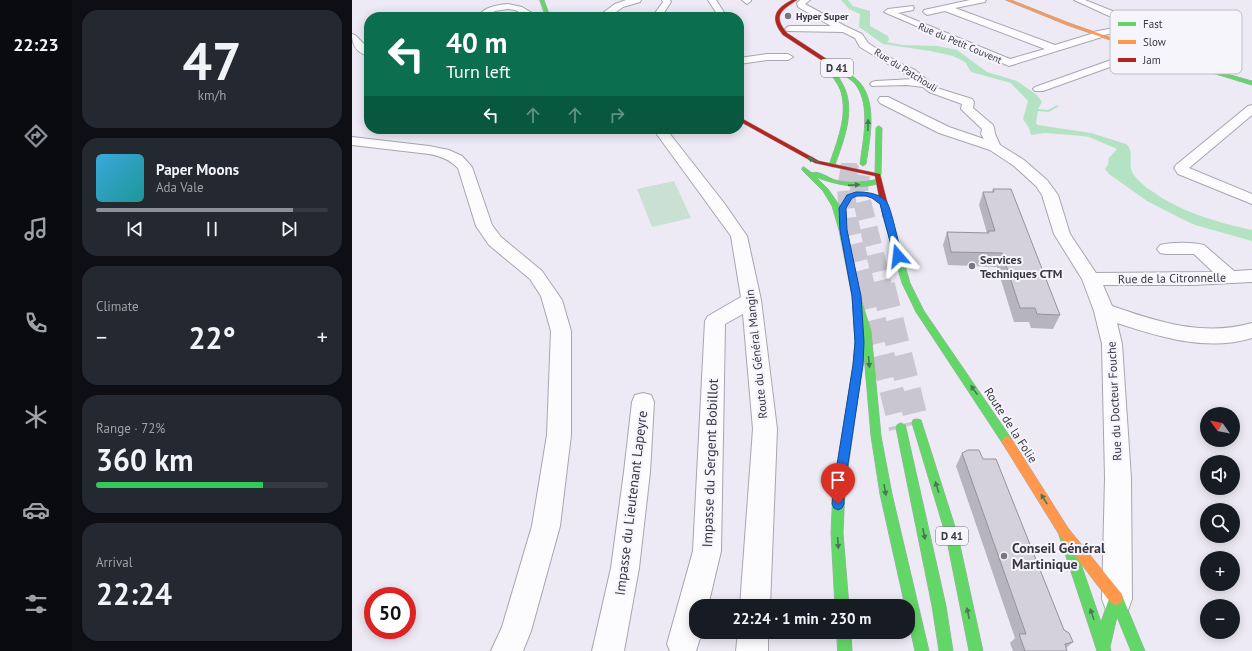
<!DOCTYPE html>
<html lang="en">
<head>
<meta charset="utf-8">
<style>
	:root { --surface:#171b24; --page:#242831; --text:#f1f3f6; --muted:#9ea1a6; --line:#363941; --accent:#8c9099 }
	body { margin:0; font-family:"PT Sans",sans-serif; background:var(--page); color:var(--text); height:100vh; display:flex; flex-direction:column; font-size:15px; white-space:nowrap }
	* { box-sizing:border-box; margin:0 }
	p { font-size:13px; color:var(--muted) }
	.icon { flex:none; width:22px; height:22px; fill:none; stroke:currentColor; stroke-width:2; stroke-linecap:round; stroke-linejoin:round }
	.map { position:relative; flex:1; overflow:hidden }
	.sheet { display:flex; flex-direction:column; gap:10px; padding:10px; background:#0d0f14; width:280px }
	.sheet>* { flex:none }
	.top-card { position:absolute; left:12px; top:12px; width:380px; height:122px; border-radius:16px; box-shadow:0 2px 10px #0003; background:#0b6e4f; color:#fff; overflow:hidden }
	.needle { width:26px; rotate:303deg }
	.controls { position:absolute; left:848px; top:407px; display:grid; gap:8px }
	.controls a { display:grid; place-items:center; width:40px; height:40px; border-radius:50%; background:var(--surface); box-shadow:0 2px 10px #0003; font-size:20px }
	.speed { position:absolute; left:12px; top:587px; display:flex; gap:8px; font-size:20px; font-weight:700; text-align:center }
	.speed>* { display:grid; place-content:center; width:52px; height:52px; border-radius:50%; background:var(--surface); box-shadow:0 2px 10px #0003; line-height:1 }
	.speed .limit { border:6px solid #d22; background:#fff; color:#111 }
	.pin { position:absolute; display:grid; place-items:center; width:34px; height:34px; color:#fff; margin:-41px -17px; border-radius:50% 50% 50% 0; rotate:-45deg; box-shadow:0 0 4px #0007 }
	.pin .icon { rotate:45deg }
	.me { position:absolute; width:44px; margin:-22px; rotate:343deg; stroke-linejoin:round; filter:drop-shadow(0 0 3px #0008) }
	.turn { display:flex; align-items:center; gap:14px; height:84px; padding:0 16px; font-size:18px }
	.turn .icon { width:52px; height:52px; stroke-width:2.5 }
	.turn b { display:block; font-size:28px; line-height:34px }
	.lanes { display:flex; align-items:center; height:38px; padding:0 16px; background:#0003; justify-content:center; gap:20px; direction:ltr }
	.lanes .off { opacity:.35 }
	.big { font-size:30px; font-weight:800; line-height:1.1 }
	.sheet .widget { flex:1; display:flex; flex-direction:column; justify-content:center; gap:6px; min-width:0; padding:0 14px; border-radius:16px; background:var(--page) }
	.sheet .dial { align-items:center; gap:0 }
	.dial b { font-size:52px; line-height:1 }
	.song { display:flex; align-items:center; gap:12px }
	.cover { width:48px; height:48px; border-radius:6px; background:linear-gradient(135deg,hsl(200 70% 55%),hsl(180 70% 35%)) }
	.played { height:4px; border-radius:2px; background:linear-gradient(90deg,var(--accent) 85%,var(--line) 85%) }
	.keys { display:flex; justify-content:space-around; direction:ltr }
	.heat { display:flex; justify-content:space-between; align-items:center; font-size:22px; direction:ltr }
	.charge { height:6px; border-radius:3px; background:linear-gradient(90deg,#34c759 72%,var(--line) 0) }
	.trip { position:absolute; left:337px; top:599px; width:226px; height:40px; border-radius:16px; background:var(--surface); box-shadow:0 2px 10px #0003; font-weight:800; line-height:40px; text-align:center }
	main { display:flex; flex:1; min-height:0 }
	.tab-bar { display:flex; flex-direction:column; width:72px; justify-content:space-around; align-items:center; background:#090b0e; color:var(--muted) }
	.tab-bar .icon { width:28px; height:28px }
	.tab-bar .current { color:var(--accent) }
	.tab-bar b { font-size:18px; color:var(--text) }
	.map>svg:first-child { display:block }
	.green { fill:#c9e0d3 }
	.water { fill:#b4e3c3 }
	.lines { fill:none; stroke-linecap:round; stroke-linejoin:round }
	.highway-tunnel-far2 { stroke:#c9c6d2; stroke-width:14; stroke-dasharray:14 7; stroke-linecap:butt }
	.highway-tunnel-far1 { stroke:#c9c6d2; stroke-width:18; stroke-dasharray:18 9; stroke-linecap:butt }
	.highway-tunnel { stroke:#c9c6d2; stroke-width:24; stroke-dasharray:24 12; stroke-linecap:butt }
	.street-casing { stroke:#a8a5b0; stroke-width:2 }
	.fast-casing { stroke:#a8a5b0; stroke-width:1 }
	.slow-casing { stroke:#a8a5b0; stroke-width:1 }
	.jam-casing { stroke:#a8a5b0; stroke-width:1 }
	.street { fill:#fcfcfe; fill-rule:evenodd }
	.fast { fill:#63d668; fill-rule:evenodd }
	.slow { fill:#ff974d; fill-rule:evenodd }
	.jam { fill:#b3261e; fill-rule:evenodd }
	.wall { fill:#b6b4be }
	.building { fill:#d4d1dd; stroke:#94929b }
	.oneway { fill:#4a7752 }
	.route { fill:#1a73e8; stroke:#114b97 }
	.poi-dot { fill:#797682; stroke:#f6f5fc; stroke-width:1.5 }
	.labels { text-anchor:middle; dominant-baseline:central; stroke-width:4; stroke-linejoin:round; paint-order:stroke }
	.far-poi-label { font-size:10px; font-weight:bold; fill:#3a3744; stroke:#f6f5fc; text-anchor:start }
	.far-street-label { font-size:10px; fill:#3a3744; stroke:#f6f5fc }
	.shield { fill:#f6f5fc; stroke:#72707b; stroke-width:1 }
	.shield-label { font-size:11px; font-weight:bold; fill:#3a3744 }
	.poi-label { font-size:12px; font-weight:bold; fill:#3a3744; stroke:#f6f5fc; text-anchor:start }
	.street-label { font-size:12px; fill:#3a3744; stroke:#f6f5fc }
	.near-street-label { font-size:14px; fill:#3a3744; stroke:#f6f5fc }
	.near-poi-label { font-size:14px; font-weight:bold; fill:#3a3744; stroke:#f6f5fc; text-anchor:start }
	.key { fill:#f6f5fc; stroke:#bebcc5; stroke-width:1 }
	.key-label { font-size:11px; fill:#3a3744 }
</style>
</head>
<body>
<main>
<nav class="tab-bar">
<b>22:23</b>
<svg class="icon current" aria-label="directions" viewBox="0 0 24 24"><path d="M12 3l9 9-9 9-9-9zM9 14v-3h6M13 9l2 2-2 2"/></svg>
<svg class="icon" aria-label="music" viewBox="0 0 24 24"><path d="M9 18V5l10-2v13"/><circle cx="6" cy="18" r="3"/><circle cx="16" cy="16" r="3"/></svg>
<svg class="icon" aria-label="phone" viewBox="0 0 24 24"><path d="M5 4h4l2 5-3 2q2 4 5 5l2-3 5 2v4C11 20 4 13 5 4z"/></svg>
<svg class="icon" aria-label="climate" viewBox="0 0 24 24"><path d="M12 3v18M4 7l16 10M4 17L20 7"/></svg>
<svg class="icon" aria-label="car" viewBox="0 0 24 24"><path d="M5 17H2v-5l4-1 3-4h7l3 4 3 1v5h-3M9 17h6M6 11h13"/><circle cx="7" cy="17" r="2"/><circle cx="17" cy="17" r="2"/></svg>
<svg class="icon" aria-label="filters" viewBox="0 0 24 24"><path d="M4 7h16M4 17h16"/><circle cx="9" cy="7" r="2"/><circle cx="15" cy="17" r="2"/></svg>
</nav>
<section class="sheet">
<div class="widget dial"><b>47</b><p>km/h</p></div>
<div class="widget">
<div class="song"><i class="cover"></i><div><b>Paper Moons</b><p>Ada Vale</p></div></div>
<div class="played"></div>
<div class="keys"><svg class="icon" aria-label="previous" viewBox="0 0 24 24"><path d="M18 5L8 12l10 7zM5 5v14"/></svg><svg class="icon" aria-label="pause" viewBox="0 0 24 24"><path d="M8 5v14M16 5v14"/></svg><svg class="icon" aria-label="next" viewBox="0 0 24 24"><path d="M6 5l10 7-10 7zM19 5v14"/></svg></div>
</div>
<div class="widget"><p>Climate</p>
<div class="heat"><a>−</a><b class="big">22°</b><a>+</a></div>
</div>
<div class="widget"><p>Range · 72%</p><b class="big">360 km</b><div class="charge"></div></div>
<div class="widget"><p>Arrival</p><b class="big">22:24</b></div>
</section>
<div class="map">
<svg width="900" height="651" viewBox="0 0 900 651">
	<rect width="100%" height="100%" fill="#edeaf5"/>
	<path class="green" d="M322,181L339,218L300,227L285,189Z"/>
	<path class="water" d="M489,0H496L501,6L518,11V26L536,36L537,40L535,42L550,45L585,46L605,50L635,72L665,81L685,95L690,102L686,109L696,110L705,105L707,106L697,112L686,111L684,123L686,125L739,133L774,144C784,152 774,165 782,175C789,185 800,191 810,198C839,215 868,223 900,230V241L843,225L830,219L795,201L757,174L753,169L756,165L757,158L765,149L737,137L731,136L693,133L679,135L677,128L671,119L676,101L659,83L619,72L613,62L601,56L578,51L531,44L510,29L507,27L508,14L497,9Z"/>
	<g class="lines">
		<path class="highway-tunnel-far2" d="M498,165V163"/>
		<g class="highway-tunnel-far1">
			<path d="M498,164L494,190L497,220L514,286"/>
			<path d="M509,175L507,189L531,286"/>
		</g>
		<g class="highway-tunnel">
			<path d="M513,285L549,428"/>
			<path d="M531,285L565,423"/>
		</g>
		<g class="street-casing">
			<g id="street">
				<path d="M274,0H289L288,2L271,7L257,17H245L263,4Z"/>
				<path d="M310,0H318L319,2L309,17H300L311,2Z"/>
				<path d="M356,0H364L375,17H367Z"/>
				<path d="M390,0H399V1L395,4Z"/>
				<path d="M448,0H458L453,4L493,26L510,34L516,43L547,63L563,70L585,88L620,99L622,102L621,108L641,125L642,128L643,134L648,145L672,160L695,180L706,195L718,234L744,273L861,272L842,254H814L808,253L805,249L808,245C821,242 839,242 852,245L882,271L900,270V282L841,285H751L760,306C806,322 852,337 900,323V338C855,352 808,337 765,323L770,344L779,478L780,599L776,610L765,614L754,610L750,599L753,478L750,344L742,311L730,279L702,234L690,195L684,186L662,166L638,150L587,133L528,103L526,100L528,97H536L597,127L632,139L629,134L630,129L609,109L610,104L577,92L571,87L555,85L520,86L518,84L520,82L524,81L561,79L508,47L503,38L491,32L435,31L433,29L435,27L438,26H479L446,7L445,3Z"/>
				<path d="M618,0H634L633,2L603,8L703,45L739,34L741,32L777,25L722,0H733L783,20L787,25L783,29L752,35L750,37L657,66L532,12L536,9L561,6L562,8L561,10L546,13L658,59L693,49L593,11L575,15L571,12L572,10Z"/>
				<path d="M156,4L170,7L187,17H177L163,10L156,9L143,11L134,17H125C132,7 144,5 156,4Z"/>
				<path d="M0,34L3,35L17,49V56C5,53 0,46 0,34Z"/>
				<path d="M793,48L797,49L798,51L797,53L691,91H683L681,89L683,87Z"/>
				<path d="M415,54H436L441,57L436,60H415L387,64V58Z"/>
				<path d="M900,105V115L837,168L900,194V204L826,174L822,168L824,165L896,106Z"/>
				<path d="M301,129H314L372,203L395,236L409,300L425,429L418,606H388L401,429L391,314L373,324L369,551L356,606H344V632H350L344,651H318L315,644L341,551L353,321L356,316L389,297L379,236Z"/>
				<path d="M0,137L77,146L97,150L110,156L120,167L140,225L149,237L190,271L210,300L219,331V435L208,526L179,631L171,651H139L150,627L180,526L195,435L199,331L189,296L178,279L137,245L124,226L106,168C98,160 89,156 77,154L0,145Z"/>
				<path d="M291,393L299,395L302,402L298,472L287,568L272,651H240L259,568L272,472L280,402L283,395Z"/>
				<path d="M386,632H416V651H384Z"/>
			</g>
		</g>
		<g class="fast-casing">
			<g id="fast">
				<path d="M188,0H192L198,17H194Z"/>
				<path d="M804,54L900,81V85L804,56Z"/>
				<path d="M478,70H482C486,76 490,82 493,89C503,113 491,142 483,165L480,167L477,165C485,142 496,116 489,92C487,84 479,77 478,70Z"/>
				<path d="M492,73C497,73 499,75 503,78C527,97 518,138 514,164L511,166L508,164C511,140 519,106 504,85C501,81 496,78 492,75Z"/>
				<path d="M527,126L530,128L529,175L526,177L523,175L524,128Z"/>
				<path d="M452,167L460,173C466,170 477,178 483,180C498,184 513,182 527,179L530,181C515,192 480,184 464,177L476,189L488,206L495,230L508,296L519,331L529,436L540,494L577,651H563L556,620V606H553L528,494L519,436L512,355L493,490L491,533L497,606H483L479,533L481,490L501,365L503,342L500,296L487,230L480,206L471,191L450,170V168Z"/>
				<path d="M532,215H535L539,217L558,283L572,311L659,438L660,441L659,444L655,446L651,444L564,312L550,283L531,217Z"/>
				<path d="M565,419L569,420L570,423L606,536L631,651H617L594,536L560,423L561,420Z"/>
				<path d="M549,423L553,425L554,428L594,606L601,651H587L580,606L544,428L545,425Z"/>
				<path d="M712,526L716,528L718,532L749,622L759,593L764,591L769,593L793,651H779L765,617L758,647L759,651H745L706,532L708,528Z"/>
				<path d="M485,632H499L500,651H486Z"/>
			</g>
		</g>
		<g class="slow-casing">
			<g id="slow">
				<path d="M654,0H659L717,23L808,55L804,56L715,25Z"/>
				<path d="M655,436L659,438L716,528L769,593L771,598L769,603L764,605L759,603L708,536L651,444L650,441L651,438Z"/>
			</g>
		</g>
		<g class="jam-casing">
			<g id="jam">
				<path d="M440,0H445C430,10 420,15 435,33L496,73V75H492L431,35C418,19 422,9 440,0Z"/>
				<path d="M387,117L467,161L528,174L539,217L535,219L531,217L523,176L463,163L387,121Z"/>
			</g>
		</g>
		<use href="#street" class="street"/>
		<use href="#fast" class="fast"/>
		<use href="#slow" class="slow"/>
		<use href="#jam" class="jam"/>
	</g>
	<g class="wall">
		<path d="M641,189L708,315L701,329L679,328L677,322H662L645,267L596,265L591,245L595,232L635,233L627,205L631,192H640Z"/>
		<path d="M610,453L631,459L712,630L721,642L714,648L715,651H661L658,643L663,638L604,466Z"/>
	</g>
	<g class="building">
		<path d="M641,189H659L708,315L685,314L683,308H668L650,253L599,252L595,232L637,233L636,231H643L631,192H642Z"/>
		<path d="M616,450H627L631,459H644L712,630L717,633L721,642L713,644L715,651H673L667,634H674L610,453Z"/>
	</g>
	<defs><path id="oneway-solid" d="M-6-.8H1V-3.2L6.5 0L1 3.2V.8H-6Z"/></defs>
	<g class="oneway">
		<use href="#oneway-solid" transform="translate(516 125) rotate(-88)"/>
		<use href="#oneway-solid" transform="translate(461 160) rotate(-157)"/>
		<use href="#oneway-solid" transform="translate(502 185) rotate(-4)"/>
		<use href="#oneway-solid" transform="translate(517 362) rotate(85)"/>
		<use href="#oneway-solid" transform="translate(622 390) rotate(-125)"/>
		<use href="#oneway-solid" transform="translate(585 487) rotate(-107)"/>
		<use href="#oneway-solid" transform="translate(533 490) rotate(80)"/>
		<use href="#oneway-solid" transform="translate(692 499) rotate(-122)"/>
		<use href="#oneway-solid" transform="translate(572 534) rotate(78)"/>
		<use href="#oneway-solid" transform="translate(486 543) rotate(86)"/>
		<use href="#oneway-solid" transform="translate(616 613) rotate(-102)"/>
		<use href="#oneway-solid" transform="translate(740 614) rotate(-109)"/>
	</g>
	<path class="route" d="M504,192C515,192 526,193 534,201C539,206 547,246 550,256L546,258L542,256L528,204L520,198L514,196H505L500,198L494,208L495,230L509,296L512,342L511,365L492,490V504L490,508L486,510L482,508L480,504L481,490L501,365L503,342L500,296L488,230L487,208L495,195Z"/>
	<g class="poi-dot">
		<circle cx="436" cy="16" r="4"/>
		<circle cx="620" cy="266" r="4"/>
		<circle cx="652" cy="556" r="4"/>
	</g>
	<g class="labels">
		<g class="far-poi-label">
			<text x="444" y="16">Hyper Super</text>
		</g>
		<g class="far-street-label">
			<text transform="translate(608 43) rotate(23)">Rue du Petit Couvent</text>
			<text transform="translate(554 70) rotate(32)">Rue du Patchouli</text>
		</g>
		<g class="shield">
			<rect x="469" y="59" width="32" height="18" rx="3"/>
			<rect x="584" y="527" width="32" height="18" rx="3"/>
		</g>
		<g class="shield-label">
			<text x="485" y="68">D 41</text>
			<text x="600" y="536">D 41</text>
		</g>
		<g class="poi-label">
			<text x="628" y="259">Services<tspan x="628" dy="14">Techniques CTM</tspan></text>
		</g>
		<g class="street-label">
			<text transform="translate(820 278) rotate(-1)">Rue de la Citronnelle</text>
			<text transform="translate(404 354) rotate(-96)">Route du Général Mangin</text>
			<text transform="translate(762 401) rotate(-93)">Rue du Docteur Fouche</text>
			<text transform="translate(659 425) rotate(57)">Route de la Folie</text>
		</g>
		<g class="near-street-label">
			<text transform="translate(358 463) rotate(-88)">Impasse du Sergent Bobillot</text>
			<text transform="translate(279 503) rotate(-83)">Impasse du Lieutenant Lapeyre</text>
		</g>
		<g class="near-poi-label">
			<text x="660" y="548">Conseil Général<tspan x="660" dy="16">Martinique</tspan></text>
		</g>
	</g>
	<rect x="758" y="10" width="132" height="64" rx="6" class="key"/>
	<rect x="766" y="22" width="18" height="4" fill="#63d668"/>
	<rect x="766" y="40" width="18" height="4" fill="#ff974d"/>
	<rect x="766" y="58" width="18" height="4" fill="#b3261e"/>
	<g class="key-label">
		<text x="791" y="28">Fast</text>
		<text x="791" y="46">Slow</text>
		<text x="791" y="64">Jam</text>
	</g>
</svg>
<div class="controls">
<a><svg class="needle" viewBox="-14 -14 28 28"><path d="M0-13l5 13h-10z" fill="#e53935"/><path d="M0 13l5-13h-10z" fill="#9ea1a6"/></svg></a>
<a><svg class="icon" aria-label="sound" viewBox="0 0 24 24"><path d="M4 9h4l5-4v14l-5-4H4zM17 9q2 3 0 6"/></svg></a>
<a><svg class="icon" aria-label="search" viewBox="0 0 24 24"><circle cx="10" cy="10" r="6"/><path d="M15 15l6 6"/></svg></a>
<a>+</a>
<a>−</a>
</div>
<div class="speed"><div class="limit">50</div></div>
<div class="pin" style="left:486px;top:504px;background:#d93025"><svg class="icon" aria-label="arrive" viewBox="0 0 24 24"><path d="M6 21V4h12l-3 4 3 4H6"/></svg></div>
<svg class="me" style="left:546px;top:256px" viewBox="-20 -20 40 40"><path d="M0-17L14 15 0 8-14 15z" fill="#1a73e8" stroke="#fff" stroke-width="4"/></svg>
<div class="trip">22:24 · 1 min · 230 m</div>
<div class="top-card">
<div class="turn"><svg class="icon" aria-label="left" viewBox="0 0 24 24"><path d="M17 20v-9H6M10 6l-5 5 5 5"/></svg><div><b>40 m</b>Turn left</div></div>
<div class="lanes"><svg class="icon" aria-label="left" viewBox="0 0 24 24"><path d="M17 20v-9H6M10 6l-5 5 5 5"/></svg><svg class="icon off" aria-label="ahead" viewBox="0 0 24 24"><path d="M12 20V5M6 11l6-6 6 6"/></svg><svg class="icon off" aria-label="ahead" viewBox="0 0 24 24"><path d="M12 20V5M6 11l6-6 6 6"/></svg><svg class="icon off" aria-label="right" viewBox="0 0 24 24"><path d="M7 20v-9h11M14 6l5 5-5 5"/></svg></div>
</div>
</div>
</main>
</body>
</html>
